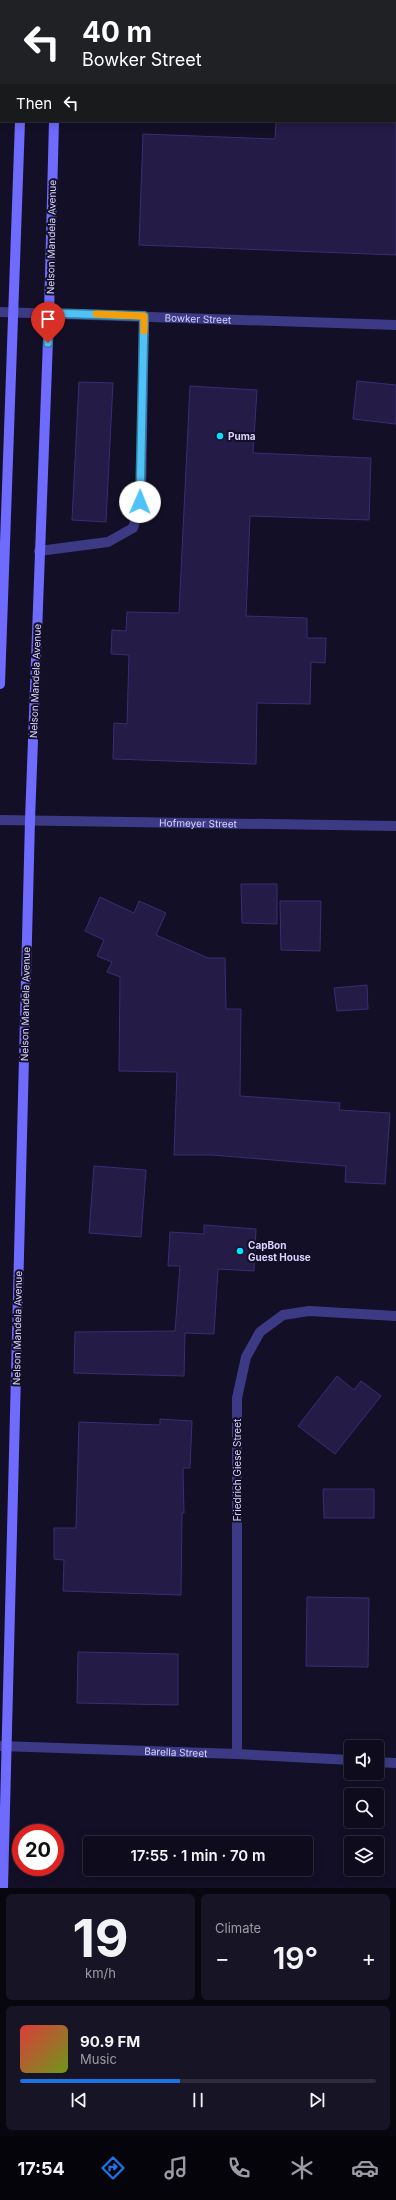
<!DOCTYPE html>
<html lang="en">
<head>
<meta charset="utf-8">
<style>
	:root { --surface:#0e0b1c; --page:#171425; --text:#f1f3f6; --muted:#9b9ba3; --line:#2e2b3b; --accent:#1a73e8 }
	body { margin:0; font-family:Inter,sans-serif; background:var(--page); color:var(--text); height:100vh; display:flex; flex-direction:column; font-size:15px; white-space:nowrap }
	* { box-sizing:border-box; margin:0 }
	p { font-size:13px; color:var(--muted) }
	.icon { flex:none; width:22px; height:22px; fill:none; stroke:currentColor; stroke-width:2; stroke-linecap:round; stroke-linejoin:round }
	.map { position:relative; height:1888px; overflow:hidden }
	.side { display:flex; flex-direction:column; gap:6px; padding:6px; background:#08060f; flex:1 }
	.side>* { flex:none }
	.banner { position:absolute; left:0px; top:0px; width:396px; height:122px; box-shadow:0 2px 10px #0003,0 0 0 1px var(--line); background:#202124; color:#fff; overflow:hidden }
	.buttons { position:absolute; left:344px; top:1740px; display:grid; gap:8px }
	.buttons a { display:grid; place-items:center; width:40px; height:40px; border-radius:4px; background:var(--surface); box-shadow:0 2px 10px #0003,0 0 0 1px var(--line); font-size:20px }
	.speed { position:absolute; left:12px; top:1824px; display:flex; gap:8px; font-size:20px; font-weight:700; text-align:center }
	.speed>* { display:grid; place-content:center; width:52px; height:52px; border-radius:50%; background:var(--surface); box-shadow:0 2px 10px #0003,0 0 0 1px var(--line); line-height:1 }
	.speed .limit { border:6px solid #d22; background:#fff; color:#111 }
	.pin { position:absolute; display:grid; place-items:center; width:34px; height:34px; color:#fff; margin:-41px -17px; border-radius:50% 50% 50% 0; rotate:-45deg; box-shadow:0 0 4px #0007 }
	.pin .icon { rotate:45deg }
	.me { position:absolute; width:44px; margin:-22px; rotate:1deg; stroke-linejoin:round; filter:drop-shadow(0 0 3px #0008) }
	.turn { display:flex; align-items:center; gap:14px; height:84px; padding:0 16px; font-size:18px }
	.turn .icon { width:52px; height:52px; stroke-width:2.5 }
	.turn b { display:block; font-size:28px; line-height:34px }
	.then { display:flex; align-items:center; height:38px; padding:0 16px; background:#0003; gap:8px; font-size:15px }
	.big { font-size:30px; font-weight:600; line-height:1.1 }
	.side .card { flex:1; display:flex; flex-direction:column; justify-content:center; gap:6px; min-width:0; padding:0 14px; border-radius:6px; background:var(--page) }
	.side .dial { align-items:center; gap:0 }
	.dial b { font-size:52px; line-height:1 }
	.song { display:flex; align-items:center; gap:12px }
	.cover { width:48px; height:48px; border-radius:6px; background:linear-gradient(135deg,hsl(0 70% 55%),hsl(80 70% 35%)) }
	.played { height:4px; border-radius:2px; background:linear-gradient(90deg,var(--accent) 45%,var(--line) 45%) }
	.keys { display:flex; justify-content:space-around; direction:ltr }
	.heat { display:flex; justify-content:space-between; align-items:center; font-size:22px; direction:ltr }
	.side .tiles { flex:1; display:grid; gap:6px; grid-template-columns:1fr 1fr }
	.card:last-child { grid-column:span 2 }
	.trip { position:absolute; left:83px; top:1836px; width:230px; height:40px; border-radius:4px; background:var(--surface); box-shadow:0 2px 10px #0003,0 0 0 1px var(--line); font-weight:600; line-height:40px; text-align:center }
	.dock { display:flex; height:64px; justify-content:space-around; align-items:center; background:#06040b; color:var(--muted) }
	.dock .icon { width:28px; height:28px }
	.dock .current { color:var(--accent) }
	.dock b { font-size:18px; color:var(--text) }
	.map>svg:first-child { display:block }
	.building { fill:#241b47; stroke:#3b2d73 }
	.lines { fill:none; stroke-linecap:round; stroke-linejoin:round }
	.lane { stroke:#3d3a85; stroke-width:10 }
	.street { stroke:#3d3a85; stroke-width:10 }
	.secondary { stroke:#6f6bff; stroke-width:10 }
	.route-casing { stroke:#337fa1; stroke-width:10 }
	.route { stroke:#4fc3f7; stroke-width:7 }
	.slow { stroke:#f59e0b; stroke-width:7 }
	.poi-dot { fill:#00e5ff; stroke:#130f26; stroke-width:1.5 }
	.labels { text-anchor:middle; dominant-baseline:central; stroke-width:4; stroke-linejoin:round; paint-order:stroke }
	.street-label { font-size:10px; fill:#d9d4ff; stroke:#130f26 }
	.poi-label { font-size:10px; font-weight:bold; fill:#d9d4ff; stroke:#130f26; text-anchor:start }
</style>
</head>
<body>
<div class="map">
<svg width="396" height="1888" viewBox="0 0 396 1888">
	<rect width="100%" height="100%" fill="#130f26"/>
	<g class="building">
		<path d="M276,121H396V255L139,245L143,134L275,139Z"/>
		<path d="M357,381L396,385V424L353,419Z"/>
		<path d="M79,382L113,383L106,522L72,520Z"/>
		<path d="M190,386L257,390L253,453L371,458L369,520L250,516L246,616L307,618V638H326L325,663L311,662L310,704L257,703L256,764L113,759L114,723L127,724L129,655L111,654L112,630L126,631L127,612L179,613Z"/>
		<path d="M241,884H277V924L242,923Z"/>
		<path d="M100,897L134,913L139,901L166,913L156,935L208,958H225L226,1009H241L240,1096L340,1103L339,1110L390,1113L385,1184L345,1182L346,1166L212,1155H174L177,1072L119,1071L120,977L107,972L112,962L97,956L104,940L85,931Z"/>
		<path d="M280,901H321L320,951L281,950Z"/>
		<path d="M367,985L368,1009L337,1011L334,988Z"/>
		<path d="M94,1166L146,1170L141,1237L89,1233Z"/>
		<path d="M204,1225L256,1229L254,1271L218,1269L214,1334L185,1333L184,1376L74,1373L75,1332L175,1331L180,1266H168L170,1232L204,1234Z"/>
		<path d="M337,1376L354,1390L361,1381L381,1396L335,1454L298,1426Z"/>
		<path d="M160,1419L192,1421L190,1468H183L184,1513H182L181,1595L63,1591L64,1560L54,1559V1528H76L79,1422L160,1425Z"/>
		<path d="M323,1489H374V1518H324Z"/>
		<path d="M307,1597L369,1598L368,1667L306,1666Z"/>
		<path d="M78,1652L178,1654V1705L77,1703Z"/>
	</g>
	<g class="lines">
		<path class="lane" d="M39,551L108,542L133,528L141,502L144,316"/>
		<g class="street">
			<path d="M395,56H396"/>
			<path id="s1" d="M0,312L396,325"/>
			<path id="s2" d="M0,820L396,826"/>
			<path id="s3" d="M0,1746L237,1754L351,1760"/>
			<path d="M237,1754V1398L246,1357L260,1332L283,1315L309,1311L396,1316"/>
			<path d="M377,1762L396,1763"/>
		</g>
		<g class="secondary">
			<path d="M24,1V0"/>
			<path d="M57,1V0"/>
			<path d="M0,684L20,121"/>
			<path d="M3,1888L30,820L49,313L54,121"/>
		</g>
	</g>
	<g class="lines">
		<g class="route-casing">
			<path id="route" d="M48,343L49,313L144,316L140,502"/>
		</g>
		<use href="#route" class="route"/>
		<path class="slow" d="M96,314L144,316V331"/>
	</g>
	<g class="poi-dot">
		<circle cx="220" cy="436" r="4"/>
		<circle cx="240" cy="1251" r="4"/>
	</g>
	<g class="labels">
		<g class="street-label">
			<text transform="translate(51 237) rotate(-89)">Nelson Mandela Avenue</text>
			<text stroke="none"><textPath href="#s1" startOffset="198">Bowker Street</textPath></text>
			<text transform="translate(35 681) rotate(-88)">Nelson Mandela Avenue</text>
			<text stroke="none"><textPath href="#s2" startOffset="198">Hofmeyer Street</textPath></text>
			<text transform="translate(25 1004) rotate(-89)">Nelson Mandela Avenue</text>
			<text transform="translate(17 1328) rotate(-89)">Nelson Mandela Avenue</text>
			<text transform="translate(237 1470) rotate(-90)">Friedrich Giese Street</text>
			<text stroke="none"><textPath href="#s3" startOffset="176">Barella Street</textPath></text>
		</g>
		<g class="poi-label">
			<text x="228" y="436">Puma</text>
			<text x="248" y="1245">CapBon<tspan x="248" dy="12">Guest House</tspan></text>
		</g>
	</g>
</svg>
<div class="buttons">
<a><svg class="icon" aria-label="sound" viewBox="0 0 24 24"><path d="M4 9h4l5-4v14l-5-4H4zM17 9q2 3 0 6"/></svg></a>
<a><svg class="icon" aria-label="search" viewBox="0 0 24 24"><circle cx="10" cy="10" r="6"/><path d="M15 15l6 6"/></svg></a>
<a><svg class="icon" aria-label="layers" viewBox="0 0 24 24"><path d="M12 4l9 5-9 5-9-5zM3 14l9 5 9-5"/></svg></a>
</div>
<div class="speed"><div class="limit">20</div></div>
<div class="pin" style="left:48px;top:343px;background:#d93025"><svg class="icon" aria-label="arrive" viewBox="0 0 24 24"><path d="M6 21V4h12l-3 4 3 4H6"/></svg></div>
<svg class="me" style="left:140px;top:502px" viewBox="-20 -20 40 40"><circle r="19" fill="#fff"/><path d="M0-13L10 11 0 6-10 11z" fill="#4fc3f7"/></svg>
<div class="trip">17:55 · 1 min · 70 m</div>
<div class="banner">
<div class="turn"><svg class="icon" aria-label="left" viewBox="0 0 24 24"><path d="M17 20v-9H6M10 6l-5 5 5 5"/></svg><div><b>40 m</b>Bowker Street</div></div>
<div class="then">Then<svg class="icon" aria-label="left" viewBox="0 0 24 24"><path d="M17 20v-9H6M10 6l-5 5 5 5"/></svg></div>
</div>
</div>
<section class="side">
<div class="tiles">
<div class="card dial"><b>19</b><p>km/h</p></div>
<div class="card"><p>Climate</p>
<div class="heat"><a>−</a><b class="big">19°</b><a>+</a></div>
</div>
<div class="card">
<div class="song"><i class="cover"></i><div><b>90.9 FM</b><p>Music</p></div></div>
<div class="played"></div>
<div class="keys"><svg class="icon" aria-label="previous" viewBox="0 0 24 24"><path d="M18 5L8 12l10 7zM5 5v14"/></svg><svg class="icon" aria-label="pause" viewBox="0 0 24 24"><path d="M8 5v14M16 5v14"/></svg><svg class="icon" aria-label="next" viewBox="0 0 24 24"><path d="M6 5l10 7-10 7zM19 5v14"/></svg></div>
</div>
</div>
</section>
<nav class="dock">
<b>17:54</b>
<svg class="icon current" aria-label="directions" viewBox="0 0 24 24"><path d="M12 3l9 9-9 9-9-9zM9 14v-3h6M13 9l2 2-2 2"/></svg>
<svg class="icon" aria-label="music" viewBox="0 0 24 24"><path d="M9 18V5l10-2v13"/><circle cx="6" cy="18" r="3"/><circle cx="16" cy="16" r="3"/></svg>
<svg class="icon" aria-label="phone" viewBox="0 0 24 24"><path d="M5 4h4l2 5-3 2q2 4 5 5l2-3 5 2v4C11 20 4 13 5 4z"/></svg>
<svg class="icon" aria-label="climate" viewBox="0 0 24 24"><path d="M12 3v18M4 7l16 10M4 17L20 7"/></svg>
<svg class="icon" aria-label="car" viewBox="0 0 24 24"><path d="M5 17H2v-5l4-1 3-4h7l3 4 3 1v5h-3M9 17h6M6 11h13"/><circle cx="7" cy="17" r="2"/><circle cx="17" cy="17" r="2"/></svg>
</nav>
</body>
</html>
